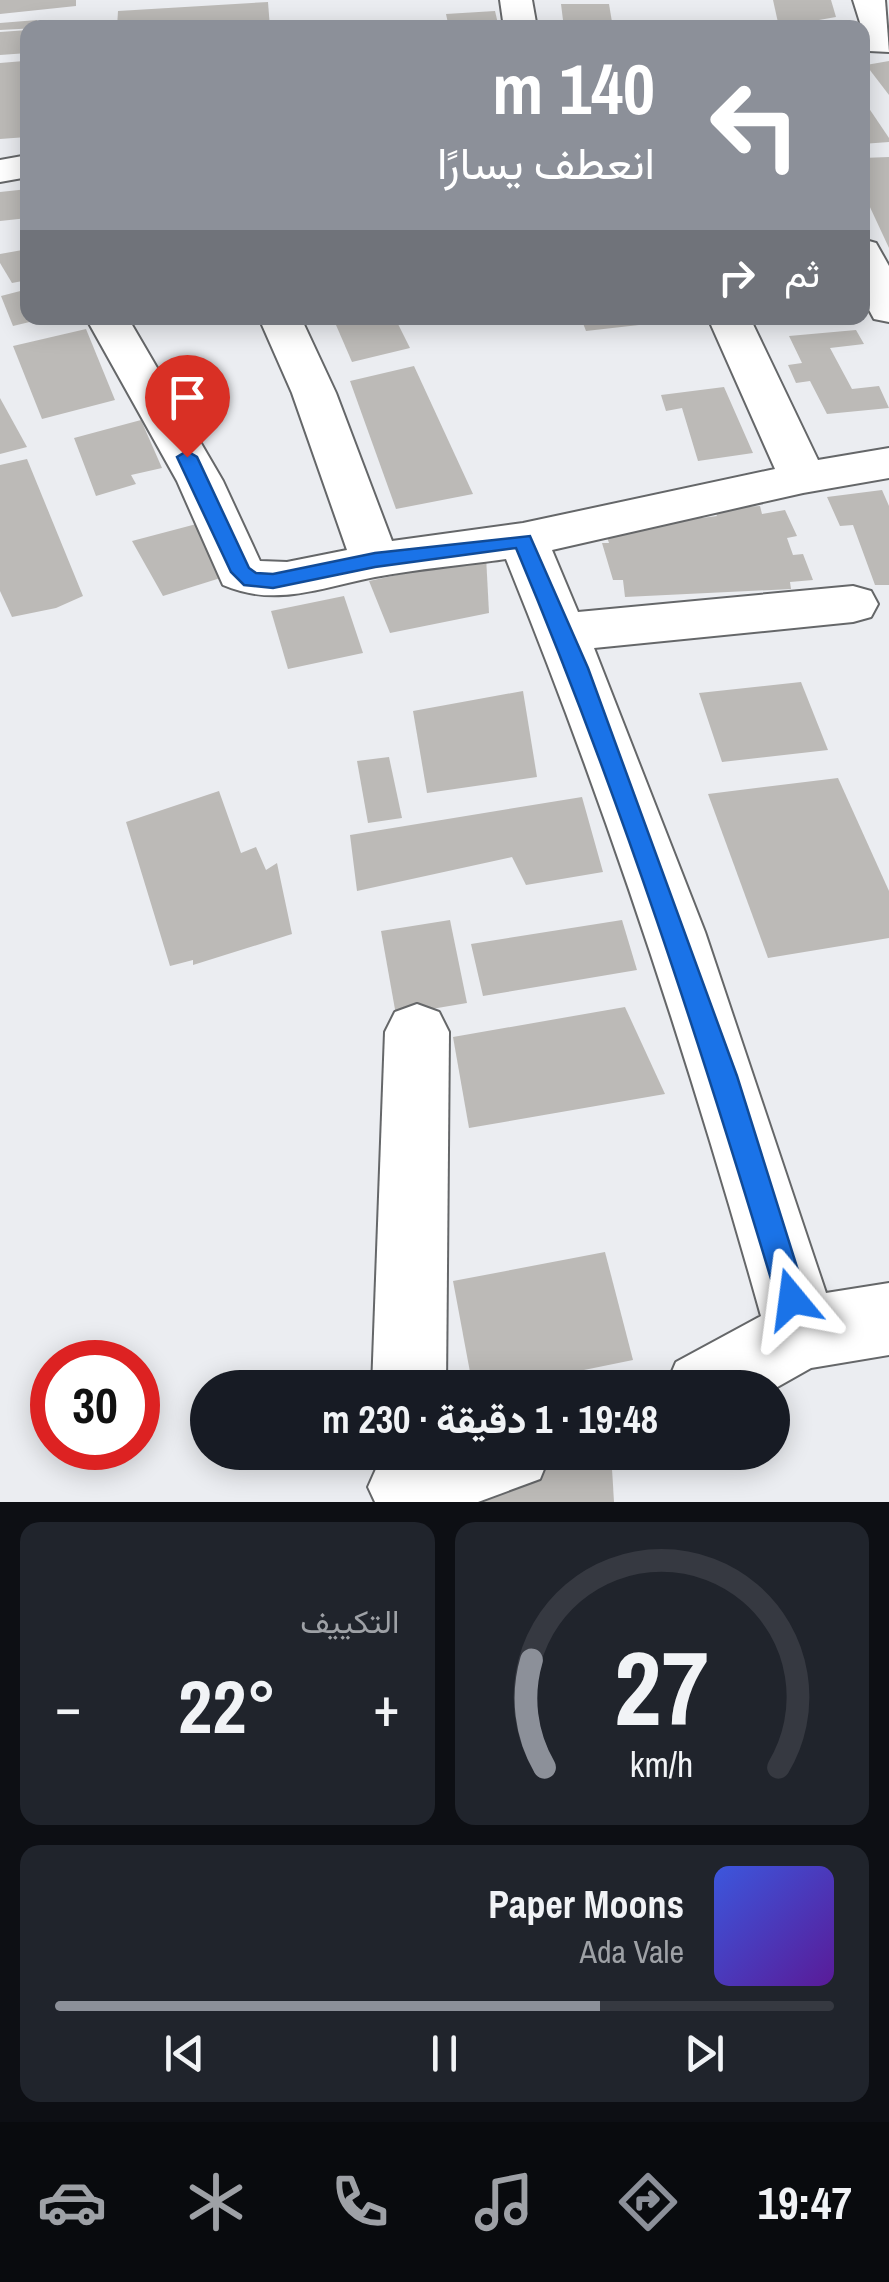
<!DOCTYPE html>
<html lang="ar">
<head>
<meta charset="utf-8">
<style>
	:root { --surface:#171b24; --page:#20242c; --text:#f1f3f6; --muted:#9ea1a6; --line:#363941; --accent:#8c9099 }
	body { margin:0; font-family:"Archivo Narrow",Vazirmatn,sans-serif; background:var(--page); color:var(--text); direction:rtl; height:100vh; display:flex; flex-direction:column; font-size:38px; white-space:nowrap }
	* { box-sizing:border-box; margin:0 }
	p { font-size:32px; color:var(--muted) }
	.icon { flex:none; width:55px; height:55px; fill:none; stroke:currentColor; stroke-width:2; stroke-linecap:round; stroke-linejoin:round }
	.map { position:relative; height:1502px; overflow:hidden; direction:ltr }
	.panel { display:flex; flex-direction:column; gap:20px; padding:20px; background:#0d0f14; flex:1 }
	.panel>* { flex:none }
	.top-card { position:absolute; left:20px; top:20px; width:850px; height:305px; border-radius:20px; box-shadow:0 5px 25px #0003; direction:rtl; background:#8c9099; color:#fff; overflow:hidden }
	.speed { position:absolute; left:30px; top:1340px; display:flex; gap:20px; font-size:50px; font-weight:700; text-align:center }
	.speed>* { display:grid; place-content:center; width:130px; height:130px; border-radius:50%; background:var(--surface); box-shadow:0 5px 25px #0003; line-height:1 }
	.speed .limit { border:15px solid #d22; background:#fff; color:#111 }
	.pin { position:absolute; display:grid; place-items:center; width:85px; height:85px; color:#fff; margin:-102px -42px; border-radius:50% 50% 50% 0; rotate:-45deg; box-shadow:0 0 10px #0007 }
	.pin .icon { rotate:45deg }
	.me { position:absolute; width:110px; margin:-55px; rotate:344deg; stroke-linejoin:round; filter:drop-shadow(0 0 8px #0008) }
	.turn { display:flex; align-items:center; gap:35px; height:210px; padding:0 50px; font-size:45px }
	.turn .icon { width:130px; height:130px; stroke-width:2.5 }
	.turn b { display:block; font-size:70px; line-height:85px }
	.then { display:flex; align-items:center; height:95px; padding:0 50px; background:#0003; gap:20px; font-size:38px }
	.big { font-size:75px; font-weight:800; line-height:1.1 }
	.panel .widget { flex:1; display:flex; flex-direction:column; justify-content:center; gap:15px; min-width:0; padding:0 35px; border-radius:20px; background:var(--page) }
	.panel .dial { align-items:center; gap:0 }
	.dial svg { height:260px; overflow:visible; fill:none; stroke:var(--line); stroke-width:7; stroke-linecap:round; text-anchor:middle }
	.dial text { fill:var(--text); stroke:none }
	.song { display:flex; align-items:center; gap:30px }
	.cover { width:120px; height:120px; border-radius:15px; background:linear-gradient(135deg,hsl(230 70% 55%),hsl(270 70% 35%)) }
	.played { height:10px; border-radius:5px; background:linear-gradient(90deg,var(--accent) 70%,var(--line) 70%) }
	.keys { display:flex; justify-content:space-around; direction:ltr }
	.heat { display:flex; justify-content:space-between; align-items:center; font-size:55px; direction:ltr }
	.panel .tiles { flex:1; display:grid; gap:20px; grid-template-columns:1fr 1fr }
	.widget:last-child { grid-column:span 2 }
	.trip { position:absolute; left:190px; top:1370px; width:600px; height:100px; border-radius:50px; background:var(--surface); box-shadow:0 5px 25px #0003; font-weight:800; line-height:100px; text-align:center; direction:rtl }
	.tabs { display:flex; height:160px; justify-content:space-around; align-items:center; background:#090b0e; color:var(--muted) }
	.tabs .icon { width:70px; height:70px }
	.tabs .on { color:var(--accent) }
	.tabs b { font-size:45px; color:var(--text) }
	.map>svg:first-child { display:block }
	.building { fill:#bcbab7 }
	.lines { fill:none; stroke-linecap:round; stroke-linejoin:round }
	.minor-casing { stroke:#656769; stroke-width:4 }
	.minor { fill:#fff; fill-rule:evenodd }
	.route { fill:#1a73e8; stroke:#114b97; stroke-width:2.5 }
</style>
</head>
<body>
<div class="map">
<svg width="889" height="1502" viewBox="0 0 889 1502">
	<rect width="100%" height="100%" fill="#ebedf1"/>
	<g class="building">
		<path d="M0,0H76V6L0,14Z"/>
		<path d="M773,0H831L836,17L779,27Z"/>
		<path d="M268,2L270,28H117L118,11Z"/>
		<path d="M561,4H609L613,28H564Z"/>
		<path d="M495,11L499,28H449L446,14Z"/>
		<path d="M37,20V28L0,30V23Z"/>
		<path d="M28,30V53L0,55V32Z"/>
		<path d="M24,61L27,137L0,139V63Z"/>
		<path d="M889,61V95L866,65Z"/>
		<path d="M862,98L889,138V142L862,144Z"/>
		<path d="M889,157V248L862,190V158Z"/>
		<path d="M28,189V218L0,221V192Z"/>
		<path d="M28,249V280L12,283L0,263V254Z"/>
		<path d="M28,289V318L42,319L13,326L1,296Z"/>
		<path d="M333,318H395L410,348L352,362Z"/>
		<path d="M581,318H683V320L586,331Z"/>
		<path d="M86,329L115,400L42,419L13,346Z"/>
		<path d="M856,330L864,344L830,348L852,389L879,386L889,408L827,414L810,381L796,383L788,365L802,363L789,336Z"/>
		<path d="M414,366L473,494L396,509L350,381Z"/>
		<path d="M724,387L753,453L698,461L682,408L666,411L661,395Z"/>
		<path d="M0,398L27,447L0,454Z"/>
		<path d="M141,420L162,468L131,475L136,484L96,496L74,438Z"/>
		<path d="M27,459L83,596L56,608L12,617L0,591V465Z"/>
		<path d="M882,490L889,506V585H875L853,525L840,526L827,497Z"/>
		<path d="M760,506L762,514L785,510L797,536L787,538L793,555L803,554L813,580L790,582L791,589L625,597L623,580H613L602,543H609L603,525L698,510L702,518L717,516L714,509Z"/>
		<path d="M204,522L230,575L163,596L132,541Z"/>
		<path d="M486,556L489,613L390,633L369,581Z"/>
		<path d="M344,596L363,653L288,669L271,611Z"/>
		<path d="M801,682L828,750L722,762L699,693Z"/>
		<path d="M523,691L537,777L427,793L413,711Z"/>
		<path d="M389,757L402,818L368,823L357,761Z"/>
		<path d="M838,778L889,891V938L768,958L708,794Z"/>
		<path d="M219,791L241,853L256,847L266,870L277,863L292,934L193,965V960L170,966L126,822Z"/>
		<path d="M582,797L603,872L526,885L512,857L357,891L350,835Z"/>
		<path d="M450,920L467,1003L396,1015L381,931Z"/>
		<path d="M622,920L637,970L483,996L471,944Z"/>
		<path d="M625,1007L665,1094L469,1128L453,1037Z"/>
		<path d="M605,1252L633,1360L496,1388H473L453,1281Z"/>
		<path d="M549,1452H611L614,1502H455Z"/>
	</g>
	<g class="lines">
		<g class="minor-casing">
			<g id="minor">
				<path d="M500,0H532L537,28H504Z"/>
				<path d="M853,0H885L889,52L869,51Z"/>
				<path d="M28,155V177L0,182V160Z"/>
				<path d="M862,239L876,243L889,266V322L874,319L862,297Z"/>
				<path d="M86,318H128L223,481L260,561L287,562L347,550L292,393L259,318H301L336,393L392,541L523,523L775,469L708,318H750L818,460L889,448V478L803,493L552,550L578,612L853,586L871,591L878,604L871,617L853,622L594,648L705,932L826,1293L889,1283V1355L811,1368L772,1390L665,1388L676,1362L761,1316C689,1059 606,806 506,559C463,565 418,569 375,577C322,587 277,608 223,585L177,481Z"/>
				<path d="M417,1004L439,1012L449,1032L446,1388H372L385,1032L395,1012Z"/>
				<path d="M397,1452H551L540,1479L478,1502H375L368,1487L380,1460Z"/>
			</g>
		</g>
		<use href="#minor" class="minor"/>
	</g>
	<path class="route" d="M187,451L197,457L249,568L256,573L273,574L375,553L530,536L588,668L737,1076L807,1299L803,1309L792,1314L782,1309L777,1299C701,1045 619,793 516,548L375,567L273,588L244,585L231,572L177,457Z"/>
</svg>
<div class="speed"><div class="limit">30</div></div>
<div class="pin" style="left:187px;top:457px;background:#d93025"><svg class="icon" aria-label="arrive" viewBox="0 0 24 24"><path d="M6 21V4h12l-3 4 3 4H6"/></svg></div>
<svg class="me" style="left:792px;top:1299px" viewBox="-20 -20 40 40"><path d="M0-17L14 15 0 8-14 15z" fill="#1a73e8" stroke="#fff" stroke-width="4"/></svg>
<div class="trip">19:48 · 1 دقيقة · 230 m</div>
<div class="top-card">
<div class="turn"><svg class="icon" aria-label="left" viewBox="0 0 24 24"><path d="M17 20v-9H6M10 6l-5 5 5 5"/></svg><div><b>140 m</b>انعطف يسارًا</div></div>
<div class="then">ثم<svg class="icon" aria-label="right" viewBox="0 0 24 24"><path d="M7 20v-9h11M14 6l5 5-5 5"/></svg></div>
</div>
</div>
<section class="panel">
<div class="tiles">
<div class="widget dial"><svg viewBox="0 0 100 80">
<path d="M14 69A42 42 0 1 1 86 69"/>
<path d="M14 69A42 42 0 0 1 10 36" stroke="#8c9099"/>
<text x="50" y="56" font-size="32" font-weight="700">27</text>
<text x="50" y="72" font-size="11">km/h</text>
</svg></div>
<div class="widget"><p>التكييف</p>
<div class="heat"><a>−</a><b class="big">22°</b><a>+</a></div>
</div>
<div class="widget">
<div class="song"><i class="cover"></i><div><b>Paper Moons</b><p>Ada Vale</p></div></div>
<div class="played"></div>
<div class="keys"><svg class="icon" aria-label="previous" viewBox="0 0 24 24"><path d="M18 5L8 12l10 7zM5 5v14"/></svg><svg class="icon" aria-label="pause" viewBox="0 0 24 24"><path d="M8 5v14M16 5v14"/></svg><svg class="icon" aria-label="next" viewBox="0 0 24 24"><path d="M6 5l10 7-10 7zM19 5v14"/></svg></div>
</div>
</div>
</section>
<nav class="tabs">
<b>19:47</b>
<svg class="icon on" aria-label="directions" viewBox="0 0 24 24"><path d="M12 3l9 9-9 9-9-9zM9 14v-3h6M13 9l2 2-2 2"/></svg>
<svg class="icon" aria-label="music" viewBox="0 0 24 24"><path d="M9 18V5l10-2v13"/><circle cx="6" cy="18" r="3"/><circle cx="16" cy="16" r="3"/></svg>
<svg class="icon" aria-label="phone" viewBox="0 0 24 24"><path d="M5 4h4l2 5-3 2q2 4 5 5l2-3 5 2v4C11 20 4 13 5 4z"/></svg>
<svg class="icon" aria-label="climate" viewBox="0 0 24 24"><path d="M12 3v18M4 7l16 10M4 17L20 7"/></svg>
<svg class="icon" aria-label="car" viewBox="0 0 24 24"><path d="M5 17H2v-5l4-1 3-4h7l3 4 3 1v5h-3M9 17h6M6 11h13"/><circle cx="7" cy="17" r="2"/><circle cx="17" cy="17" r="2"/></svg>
</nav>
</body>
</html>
